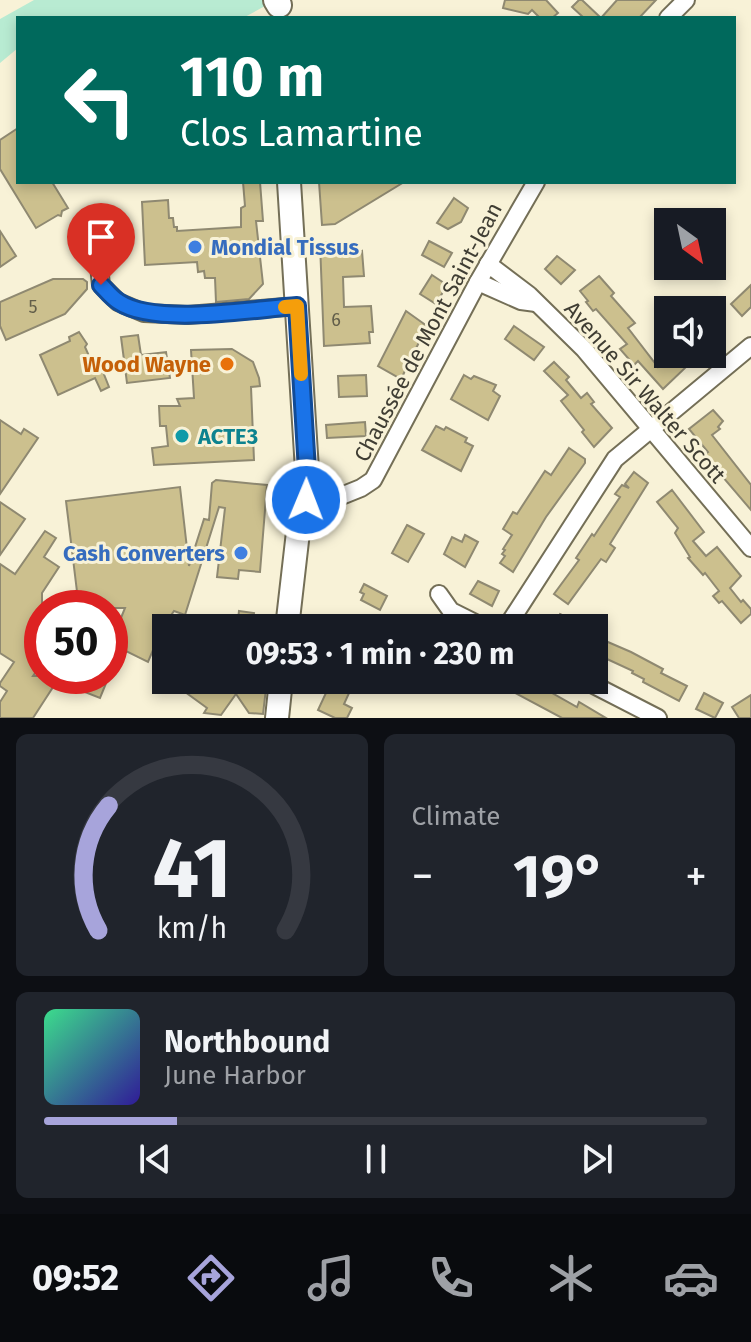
<!DOCTYPE html>
<html lang="en">
<head>
<meta charset="utf-8">
<style>
	:root { --surface:#171b24; --page:#20242c; --text:#f1f3f6; --muted:#9ea1a6; --line:#363941; --accent:#a7a4db }
	body { margin:0; font-family:"Fira Sans",sans-serif; background:var(--page); color:var(--text); height:100vh; display:flex; flex-direction:column; font-size:30px; white-space:nowrap }
	* { box-sizing:border-box; margin:0 }
	p { font-size:26px; color:var(--muted) }
	.icon { flex:none; width:44px; height:44px; fill:none; stroke:currentColor; stroke-width:2; stroke-linecap:round; stroke-linejoin:round }
	.map { position:relative; height:718px; overflow:hidden }
	.drawer { display:flex; flex-direction:column; gap:16px; padding:16px; background:#0d0f14; flex:1 }
	.drawer>* { flex:none }
	.guide { position:absolute; left:16px; top:16px; width:720px; height:168px; border-radius:0px; box-shadow:0 4px 12px #0003; background:#00695c; color:#fff; overflow:hidden }
	.needle { width:52px; rotate:147deg }
	.controls { position:absolute; left:654px; top:208px; display:grid; gap:16px }
	.controls a { display:grid; place-items:center; width:72px; height:72px; border-radius:0px; background:var(--surface); box-shadow:0 4px 12px #0003; font-size:40px }
	.speed { position:absolute; left:24px; top:590px; display:flex; gap:16px; font-size:40px; font-weight:700; text-align:center }
	.speed>* { display:grid; place-content:center; width:104px; height:104px; border-radius:50%; background:var(--surface); box-shadow:0 4px 12px #0003; line-height:1 }
	.speed .limit { border:12px solid #d22; background:#fff; color:#111 }
	.pin { position:absolute; display:grid; place-items:center; width:68px; height:68px; color:#fff; margin:-82px -34px; border-radius:50% 50% 50% 0; rotate:-45deg; box-shadow:0 0 8px #0007 }
	.pin .icon { rotate:45deg }
	.me { position:absolute; width:88px; margin:-44px; rotate:1deg; stroke-linejoin:round; filter:drop-shadow(0 0 6px #0008) }
	.turn { display:flex; align-items:center; gap:28px; height:168px; padding:0 32px; font-size:36px }
	.turn .icon { width:104px; height:104px; stroke-width:2.5 }
	.turn b { display:block; font-size:56px; line-height:68px }
	.big { font-size:60px; font-weight:700; line-height:1.1 }
	.drawer .card { flex:1; display:flex; flex-direction:column; justify-content:center; gap:12px; min-width:0; padding:0 28px; border-radius:12px; background:var(--page) }
	.drawer .dial { align-items:center; gap:0 }
	.dial svg { height:208px; overflow:visible; fill:none; stroke:var(--line); stroke-width:7; stroke-linecap:round; text-anchor:middle }
	.dial text { fill:var(--text); stroke:none }
	.song { display:flex; align-items:center; gap:24px }
	.cover { width:96px; height:96px; border-radius:12px; background:linear-gradient(135deg,hsl(150 70% 55%),hsl(250 70% 35%)) }
	.played { height:8px; border-radius:4px; background:linear-gradient(90deg,var(--accent) 20%,var(--line) 20%) }
	.keys { display:flex; justify-content:space-around; direction:ltr }
	.heat { display:flex; justify-content:space-between; align-items:center; font-size:44px; direction:ltr }
	.drawer .tiles { flex:1; display:grid; gap:16px; grid-template-columns:1fr 1fr }
	.card:last-child { grid-column:span 2 }
	.trip { position:absolute; left:152px; top:614px; width:456px; height:80px; border-radius:0px; background:var(--surface); box-shadow:0 4px 12px #0003; font-weight:700; line-height:80px; text-align:center }
	.tab-bar { display:flex; height:128px; justify-content:space-around; align-items:center; background:#090b0e; color:var(--muted) }
	.tab-bar .icon { width:56px; height:56px }
	.tab-bar .current { color:var(--accent) }
	.tab-bar b { font-size:36px; color:var(--text) }
	.map>svg:first-child { display:block }
	.green { fill:#b8ebd2 }
	.building { fill:#ccc08e; stroke:#8f8971; stroke-width:2 }
	.lines { fill:none; stroke-linecap:round; stroke-linejoin:round }
	.minor-casing { stroke:#746f57; stroke-width:20 }
	.major-casing { stroke:#746f57; stroke-width:26 }
	.highway-casing { stroke:#746f57; stroke-width:28 }
	.minor { stroke:#fff; stroke-width:16 }
	.major { stroke:#fff; stroke-width:22 }
	.highway { stroke:#fff; stroke-width:24 }
	.route-casing { stroke:#114b97; stroke-width:20 }
	.route { stroke:#1a73e8; stroke-width:14 }
	.slow { stroke:#f59e0b; stroke-width:14 }
	.shop-dot { fill:#3f7fe0; stroke:#f8f2d7; stroke-width:3 }
	.food-dot { fill:#e8710a; stroke:#f8f2d7; stroke-width:3 }
	.culture-dot { fill:#0f9aa8; stroke:#f8f2d7; stroke-width:3 }
	.labels { text-anchor:middle; dominant-baseline:central; stroke-width:6; stroke-linejoin:round; paint-order:stroke }
	.number-label { font-size:18px; fill:#625e4a }
	.shop-label { font-size:22px; font-weight:bold; fill:#366cbe; stroke:#f8f2d7; text-anchor:start }
	.street-label { font-size:22px; fill:#3f3d33; stroke:#f8f2d7 }
	.food-label { font-size:22px; font-weight:bold; fill:#c56008; stroke:#f8f2d7; text-anchor:end }
	.culture-label { font-size:22px; font-weight:bold; fill:#0d838f; stroke:#f8f2d7; text-anchor:start }
</style>
</head>
<body>
<div class="map">
<svg width="751" height="718" viewBox="0 0 751 718">
	<rect width="100%" height="100%" fill="#f8f2d7"/>
	<path class="green" d="M34,0H263L265,6L243,18H18V48L0,63V19Z"/>
	<g class="building">
		<path d="M505,0H546L558,13L552,18H540L532,10L528,14L503,8Z"/>
		<path d="M579,0H582L601,18L617,0H656L639,18H584L572,7Z"/>
		<path d="M18,128V182H52L68,208L62,211L61,216L58,215L36,228L0,169V140Z"/>
		<path d="M243,182H260L263,221H256L263,284L249,299L216,302L215,278H205L204,271L198,272L197,262L145,265L142,202L168,200L169,218H173L174,227H177V231L241,227V208L245,206Z"/>
		<path d="M319,182H404L335,224L322,225Z"/>
		<path d="M454,198L468,208L461,222L448,229L437,223Z"/>
		<path d="M0,231L16,256L0,267Z"/>
		<path d="M429,241L452,253L444,267L422,255Z"/>
		<path d="M339,242L343,254L348,252L349,256L362,251L364,276L343,277L344,307L371,306L373,332H369L370,343L324,346L320,243Z"/>
		<path d="M557,256L575,270L561,284L545,269Z"/>
		<path d="M432,275L447,285L436,304L420,294Z"/>
		<path d="M599,276L614,293L611,296L635,323L628,328L658,367L674,355L685,368L663,389L638,361L634,365L620,349L627,344L596,309L593,311L586,302L588,301L580,291Z"/>
		<path d="M53,279H83L87,282V289L65,314L6,340L0,326V302Z"/>
		<path d="M751,285V307L742,316L731,304Z"/>
		<path d="M406,311L427,326L401,379L378,366Z"/>
		<path d="M514,326L544,347L534,360L505,339Z"/>
		<path d="M79,332L87,344L85,347L93,365L99,362L109,387L101,391L95,378L58,395L40,355L70,341L69,337Z"/>
		<path d="M138,335L141,355L166,352L170,378L127,383L121,337Z"/>
		<path d="M232,349L253,362L259,378L260,386L251,387L254,460L154,465L152,448L168,446L166,426H160L159,406H180L177,399L194,398L191,350Z"/>
		<path d="M554,362L569,377L566,380L581,398L587,393L594,402L591,404L612,428L594,447L582,432L584,430L561,401L568,395L544,371Z"/>
		<path d="M366,375L367,396L339,397L338,376Z"/>
		<path d="M464,375L471,379L474,376L496,385L493,391L500,396L488,420L451,399Z"/>
		<path d="M713,410L723,421L718,427L720,429L712,435L751,485V510L704,455L708,452L689,429Z"/>
		<path d="M0,420L21,434L24,429L38,438L0,494Z"/>
		<path d="M365,422L366,436L327,438L326,425Z"/>
		<path d="M436,426L444,430L446,427L467,438L465,442L473,446L461,471L422,450Z"/>
		<path d="M569,448L585,459V463L546,517L513,572L500,563L505,556L502,554L505,550L503,549L512,535L503,529L513,512L517,514L545,471L551,475Z"/>
		<path d="M634,472L648,483L610,544L615,548L606,562L601,559L568,604L554,594L579,560L576,558L592,534L594,536L620,497L615,494L622,485L629,488L625,484Z"/>
		<path d="M216,480L267,485L260,572L239,570L238,579L217,577L225,508L219,507L185,615L174,611L165,624L166,659L153,650L148,662L120,648L110,671V645L125,608H79L66,501L180,487L189,566L204,519L209,520L212,483Z"/>
		<path d="M672,490L704,532L693,541L706,556L717,547L741,576L730,588L741,602L743,600L751,609V614L741,623L722,601L719,603L713,596L719,591L705,573L703,575L688,558L690,557L675,533L678,528L657,502Z"/>
		<path d="M0,502L25,519L0,555Z"/>
		<path d="M407,525L424,534L408,562L392,553Z"/>
		<path d="M45,531L56,538L44,557L59,567L42,593V663L33,676H73L94,685L98,676H109L100,698L57,681L33,718H0V702L7,691L0,686V683L14,662L0,653V564L15,574Z"/>
		<path d="M465,535L478,542L465,567L444,554L452,537L462,542Z"/>
		<path d="M478,581L499,591L492,606L470,594Z"/>
		<path d="M364,584L387,596L380,610L361,600L364,594L360,592Z"/>
		<path d="M239,611L254,613L252,628H237Z"/>
		<path d="M560,614L586,628H553Z"/>
		<path d="M594,636L631,652L663,669L661,673L687,686L679,701L643,682L644,679L632,673L633,671L594,653Z"/>
		<path d="M171,680H267L263,714L249,713L236,694L221,715L204,713L207,708L185,692H176L166,686Z"/>
		<path d="M332,680H355L344,704L352,708L347,718H335L318,710Z"/>
		<path d="M491,680H529L577,707L579,702L606,718H562Z"/>
		<path d="M704,693L723,703L715,718L696,709Z"/>
		<path d="M751,695V718H739L732,707Z"/>
	</g>
	<g class="lines">
		<g class="minor-casing">
			<g id="minor">
				<path d="M668,18L686,0"/>
				<path d="M98,256L101,285L118,302L144,313L188,315L297,306"/>
				<path d="M488,264L529,295L584,349L751,548"/>
				<path d="M478,282L521,301L536,303"/>
				<path d="M304,511L361,488L373,480L478,282L536,182"/>
				<path d="M439,594L451,611L485,628"/>
				<path d="M506,628L615,459L751,346"/>
				<path d="M584,680L658,718"/>
			</g>
		</g>
		<g class="major-casing">
			<g id="major">
				<path d="M287,628L298,532L304,511L307,470L289,182"/>
				<path d="M277,718L281,680"/>
			</g>
		</g>
		<g class="highway-casing">
			<path id="highway" d="M276,0L279,5"/>
		</g>
		<use href="#minor" class="minor"/>
		<use href="#major" class="major"/>
		<use href="#highway" class="highway"/>
	</g>
	<g class="lines">
		<g class="route-casing">
			<path id="route" d="M101,285C106,290 112,298 119,302C155,326 253,309 297,306L307,470L306,500"/>
		</g>
		<use href="#route" class="route"/>
		<path class="slow" d="M285,307L297,306L301,374"/>
	</g>
	<g class="shop-dot">
		<circle cx="195" cy="247" r="8"/>
		<circle cx="241" cy="553" r="8"/>
	</g>
	<circle class="food-dot" cx="227" cy="364" r="8"/>
	<circle class="culture-dot" cx="182" cy="436" r="8"/>
	<g class="labels">
		<g class="number-label">
			<text x="33" y="307">5</text>
			<text x="336" y="320">6</text>
		</g>
		<g class="shop-label">
			<text x="211" y="247">Mondial Tissus</text>
			<text x="225" y="553" text-anchor="end">Cash Converters</text>
		</g>
		<g class="street-label">
			<text transform="translate(428 332) rotate(-62)">Chaussée de Mont Saint-Jean</text>
			<text transform="translate(645 392) rotate(49)">Avenue Sir Walter Scott</text>
		</g>
		<g class="food-label">
			<text x="211" y="364">Wood Wayne</text>
		</g>
		<g class="culture-label">
			<text x="198" y="436">ACTE3</text>
		</g>
	</g>
</svg>
<div class="controls">
<a><svg class="needle" viewBox="-14 -14 28 28"><path d="M0-13l5 13h-10z" fill="#e53935"/><path d="M0 13l5-13h-10z" fill="#9ea1a6"/></svg></a>
<a><svg class="icon" aria-label="sound" viewBox="0 0 24 24"><path d="M4 9h4l5-4v14l-5-4H4zM17 9q2 3 0 6"/></svg></a>
</div>
<div class="speed"><div class="limit">50</div></div>
<div class="pin" style="left:101px;top:285px;background:#d93025"><svg class="icon" aria-label="arrive" viewBox="0 0 24 24"><path d="M6 21V4h12l-3 4 3 4H6"/></svg></div>
<svg class="me" style="left:306px;top:500px" viewBox="-20 -20 40 40"><circle r="17" fill="#1a73e8" stroke="#fff" stroke-width="3"/><path d="M0-11L8 9 0 5-8 9z" fill="#fff"/></svg>
<div class="trip">09:53 · 1 min · 230 m</div>
<div class="guide">
<div class="turn"><svg class="icon" aria-label="left" viewBox="0 0 24 24"><path d="M17 20v-9H6M10 6l-5 5 5 5"/></svg><div><b>110 m</b>Clos Lamartine</div></div>
</div>
</div>
<section class="drawer">
<div class="tiles">
<div class="card dial"><svg viewBox="0 0 100 80">
<path d="M14 69A42 42 0 1 1 86 69"/>
<path d="M14 69A42 42 0 0 1 18 21" stroke="#a7a4db"/>
<text x="50" y="56" font-size="32" font-weight="700">41</text>
<text x="50" y="72" font-size="11">km/h</text>
</svg></div>
<div class="card"><p>Climate</p>
<div class="heat"><a>−</a><b class="big">19°</b><a>+</a></div>
</div>
<div class="card">
<div class="song"><i class="cover"></i><div><b>Northbound</b><p>June Harbor</p></div></div>
<div class="played"></div>
<div class="keys"><svg class="icon" aria-label="previous" viewBox="0 0 24 24"><path d="M18 5L8 12l10 7zM5 5v14"/></svg><svg class="icon" aria-label="pause" viewBox="0 0 24 24"><path d="M8 5v14M16 5v14"/></svg><svg class="icon" aria-label="next" viewBox="0 0 24 24"><path d="M6 5l10 7-10 7zM19 5v14"/></svg></div>
</div>
</div>
</section>
<nav class="tab-bar">
<b>09:52</b>
<svg class="icon current" aria-label="directions" viewBox="0 0 24 24"><path d="M12 3l9 9-9 9-9-9zM9 14v-3h6M13 9l2 2-2 2"/></svg>
<svg class="icon" aria-label="music" viewBox="0 0 24 24"><path d="M9 18V5l10-2v13"/><circle cx="6" cy="18" r="3"/><circle cx="16" cy="16" r="3"/></svg>
<svg class="icon" aria-label="phone" viewBox="0 0 24 24"><path d="M5 4h4l2 5-3 2q2 4 5 5l2-3 5 2v4C11 20 4 13 5 4z"/></svg>
<svg class="icon" aria-label="climate" viewBox="0 0 24 24"><path d="M12 3v18M4 7l16 10M4 17L20 7"/></svg>
<svg class="icon" aria-label="car" viewBox="0 0 24 24"><path d="M5 17H2v-5l4-1 3-4h7l3 4 3 1v5h-3M9 17h6M6 11h13"/><circle cx="7" cy="17" r="2"/><circle cx="17" cy="17" r="2"/></svg>
</nav>
</body>
</html>
